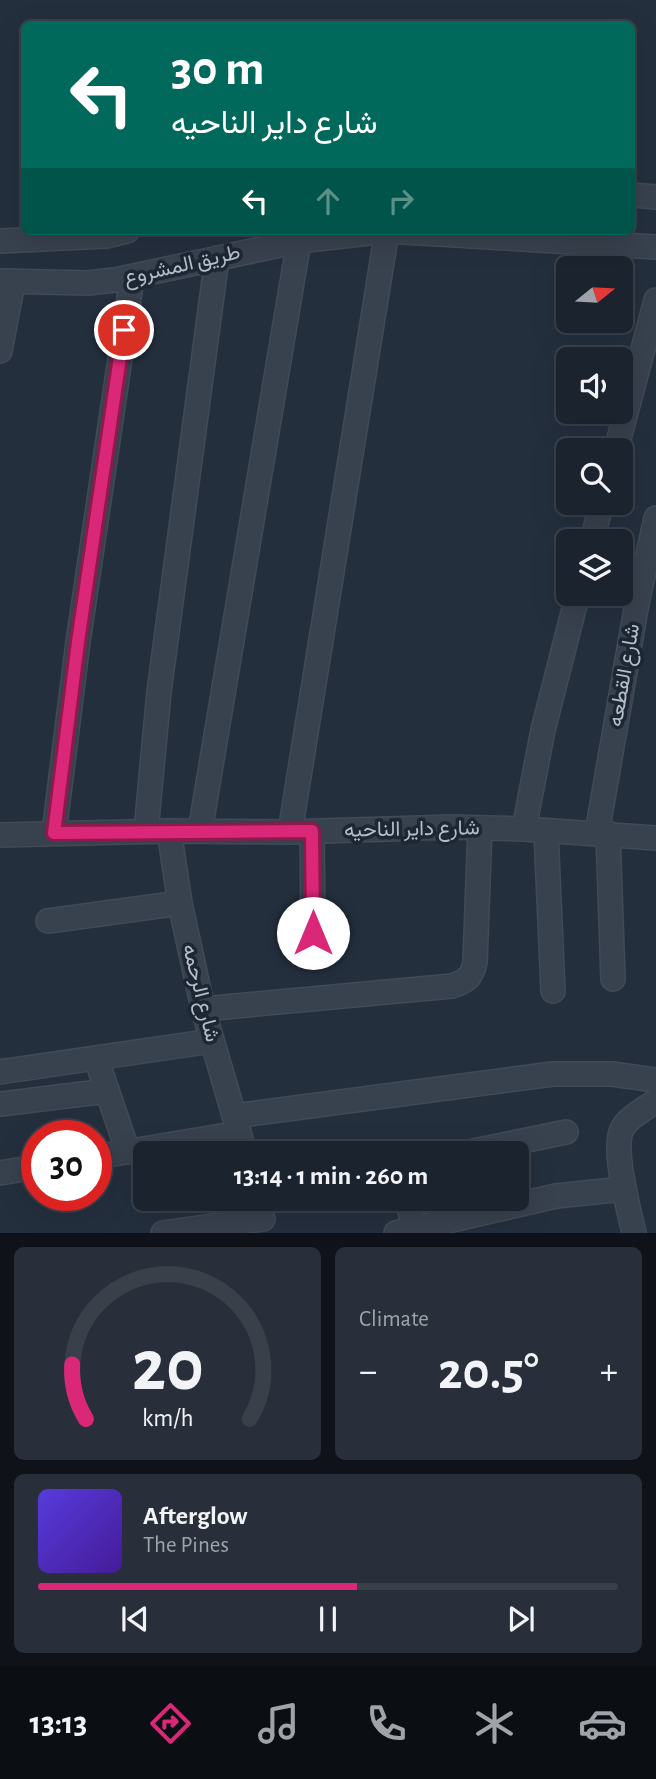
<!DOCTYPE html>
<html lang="en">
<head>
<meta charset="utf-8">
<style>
	:root { --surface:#1b232e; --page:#282f3a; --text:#f1f3f6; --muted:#a0a4aa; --line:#39404a; --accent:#db2777 }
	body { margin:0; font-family:"Alegreya Sans",Vazirmatn,sans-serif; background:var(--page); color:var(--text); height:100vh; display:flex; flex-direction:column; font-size:26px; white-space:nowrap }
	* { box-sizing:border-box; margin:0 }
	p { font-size:23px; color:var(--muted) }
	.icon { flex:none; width:38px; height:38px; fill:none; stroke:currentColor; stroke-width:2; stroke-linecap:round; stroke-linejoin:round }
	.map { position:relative; height:1233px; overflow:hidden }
	.details { display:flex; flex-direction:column; gap:14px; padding:14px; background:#0f1319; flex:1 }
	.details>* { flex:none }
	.guide { position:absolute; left:21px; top:21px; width:614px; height:214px; border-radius:10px; box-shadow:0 7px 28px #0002,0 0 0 2px var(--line); background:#00695c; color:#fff; overflow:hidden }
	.needle { width:46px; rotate:72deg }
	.buttons { position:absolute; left:556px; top:256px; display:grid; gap:14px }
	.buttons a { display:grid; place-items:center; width:77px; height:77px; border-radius:10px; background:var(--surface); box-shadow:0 7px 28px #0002,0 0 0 2px var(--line); font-size:35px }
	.speed { position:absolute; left:21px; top:1120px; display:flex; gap:14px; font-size:35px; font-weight:700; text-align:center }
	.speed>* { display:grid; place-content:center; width:91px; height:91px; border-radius:50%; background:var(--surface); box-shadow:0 7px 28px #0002,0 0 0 2px var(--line); line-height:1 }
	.speed .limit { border:10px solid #d22; background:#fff; color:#111 }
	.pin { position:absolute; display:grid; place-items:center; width:60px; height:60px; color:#fff; margin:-30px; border:4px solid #fff; border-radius:50%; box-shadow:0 2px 7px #0007 }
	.me { position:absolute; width:77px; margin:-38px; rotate:0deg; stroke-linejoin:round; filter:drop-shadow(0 0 5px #0008) }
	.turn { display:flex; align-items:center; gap:24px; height:147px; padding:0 35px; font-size:32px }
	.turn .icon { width:91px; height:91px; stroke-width:2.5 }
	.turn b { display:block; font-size:49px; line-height:60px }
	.lanes { display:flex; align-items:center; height:66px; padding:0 35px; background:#0003; justify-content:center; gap:35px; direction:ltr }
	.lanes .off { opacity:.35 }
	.big { font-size:52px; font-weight:700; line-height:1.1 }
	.details .widget { flex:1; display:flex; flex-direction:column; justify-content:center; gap:10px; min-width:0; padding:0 24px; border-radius:10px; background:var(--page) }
	.details .dial { align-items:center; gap:0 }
	.dial svg { height:182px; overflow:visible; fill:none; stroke:var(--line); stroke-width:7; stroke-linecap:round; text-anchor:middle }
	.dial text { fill:var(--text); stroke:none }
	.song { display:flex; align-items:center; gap:21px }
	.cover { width:84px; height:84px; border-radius:10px; background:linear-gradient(135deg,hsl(250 70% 55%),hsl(260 70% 35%)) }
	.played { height:7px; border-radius:4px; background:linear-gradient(90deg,var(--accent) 55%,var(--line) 55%) }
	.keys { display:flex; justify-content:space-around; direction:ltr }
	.heat { display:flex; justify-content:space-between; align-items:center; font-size:38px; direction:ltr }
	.details .tiles { flex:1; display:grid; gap:14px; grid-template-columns:1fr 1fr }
	.widget:last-child { grid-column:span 2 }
	.trip { position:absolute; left:133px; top:1141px; width:396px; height:70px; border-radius:10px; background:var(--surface); box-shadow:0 7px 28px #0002,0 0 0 2px var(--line); font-weight:700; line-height:70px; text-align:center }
	.menu { display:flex; height:112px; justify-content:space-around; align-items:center; background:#0b0e12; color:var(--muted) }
	.menu .icon { width:49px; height:49px }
	.menu .selected { color:var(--accent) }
	.menu b { font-size:32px; color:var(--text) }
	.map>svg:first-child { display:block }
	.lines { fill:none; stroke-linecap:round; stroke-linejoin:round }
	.minor-casing { stroke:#414a57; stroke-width:26 }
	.minor { stroke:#38414e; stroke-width:23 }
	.route-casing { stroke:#8e194d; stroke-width:18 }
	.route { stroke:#db2777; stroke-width:12 }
	.labels { text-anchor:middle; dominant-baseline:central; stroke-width:7; stroke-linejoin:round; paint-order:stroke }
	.street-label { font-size:21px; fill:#b4bcc9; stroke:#1d2633 }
</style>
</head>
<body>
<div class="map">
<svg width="656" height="1233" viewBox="0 0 656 1233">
	<rect width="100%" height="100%" fill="#242f3e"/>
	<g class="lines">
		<g class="minor-casing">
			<g id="minor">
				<path d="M632,195L656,197"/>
				<path d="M0,241L107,236L127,231"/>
				<path d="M0,281L88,283L115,280L299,241L387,231L656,247"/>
				<path d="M0,351L13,282"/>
				<path d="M616,450L656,300"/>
				<path d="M592,541L602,502"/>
				<path d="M524,829L543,730L578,593"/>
				<path d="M146,831L159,692L217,258"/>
				<path d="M169,831L180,903L203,1009L245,1153"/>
				<path d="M200,831L299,241"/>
				<path d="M312,831L313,933"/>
				<path d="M546,831L553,991"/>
				<path d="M290,832L387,231"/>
				<path d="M54,833L78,642L132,278"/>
				<path d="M597,833L637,603L656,518"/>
				<path d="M608,833L613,979"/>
				<path d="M0,835L169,831L290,832L452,827L524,829L656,838"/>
				<path d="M48,921L180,903"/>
				<path d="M203,1009L452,986C467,981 472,977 475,962L480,828"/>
				<path d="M96,1058L128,1152"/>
				<path d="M0,1072L212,1041"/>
				<path d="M0,1104L107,1091"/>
				<path d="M234,1116L553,1074H612L656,1080"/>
				<path d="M464,1153L566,1132"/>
				<path d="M96,1157L239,1133"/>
				<path d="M0,1173L37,1167"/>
				<path d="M407,1199L414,1229"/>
				<path d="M163,1233L263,1219"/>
				<path d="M396,1233L556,1196L624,1189"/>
				<path d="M634,1233C629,1210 612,1150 622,1129C628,1117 645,1109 656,1101"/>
			</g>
		</g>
		<use href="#minor" class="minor"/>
	</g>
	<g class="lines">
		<g class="route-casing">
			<path id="route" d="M124,330L78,642L54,833L312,831L313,933"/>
		</g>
		<use href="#route" class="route"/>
	</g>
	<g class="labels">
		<g class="street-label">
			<text transform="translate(182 265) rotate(-13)">طريق المشروع</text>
			<text transform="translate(624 675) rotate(-80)">شارع القطعه</text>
			<text transform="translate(412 829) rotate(-1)">شارع داير الناحيه</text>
			<text transform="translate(201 993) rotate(76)">شارع الرحمه</text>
		</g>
	</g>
</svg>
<div class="buttons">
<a><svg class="needle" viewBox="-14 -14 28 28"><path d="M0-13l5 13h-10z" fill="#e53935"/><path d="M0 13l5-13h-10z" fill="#a0a4aa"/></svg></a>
<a><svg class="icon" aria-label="sound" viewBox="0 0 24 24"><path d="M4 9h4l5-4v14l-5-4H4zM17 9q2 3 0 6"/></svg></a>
<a><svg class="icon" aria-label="search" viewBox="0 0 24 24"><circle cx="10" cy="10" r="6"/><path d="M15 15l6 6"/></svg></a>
<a><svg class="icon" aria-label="layers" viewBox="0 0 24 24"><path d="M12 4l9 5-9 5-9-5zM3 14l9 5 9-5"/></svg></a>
</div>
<div class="speed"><div class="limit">30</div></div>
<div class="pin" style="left:124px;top:330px;background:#d93025"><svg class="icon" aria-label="arrive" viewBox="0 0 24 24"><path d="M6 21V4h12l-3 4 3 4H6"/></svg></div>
<svg class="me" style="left:313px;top:933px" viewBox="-20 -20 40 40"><circle r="19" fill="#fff"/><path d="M0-13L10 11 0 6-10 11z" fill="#db2777"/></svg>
<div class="trip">13:14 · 1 min · 260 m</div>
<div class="guide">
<div class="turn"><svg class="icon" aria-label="left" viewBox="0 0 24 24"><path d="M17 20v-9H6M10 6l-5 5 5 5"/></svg><div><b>30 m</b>شارع داير الناحيه</div></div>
<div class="lanes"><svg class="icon" aria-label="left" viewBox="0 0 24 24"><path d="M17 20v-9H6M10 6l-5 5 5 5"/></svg><svg class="icon off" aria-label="ahead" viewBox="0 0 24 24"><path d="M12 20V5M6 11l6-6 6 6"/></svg><svg class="icon off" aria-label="right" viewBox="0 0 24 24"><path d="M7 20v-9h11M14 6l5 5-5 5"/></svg></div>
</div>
</div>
<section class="details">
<div class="tiles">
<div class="widget dial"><svg viewBox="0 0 100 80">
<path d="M14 69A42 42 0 1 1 86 69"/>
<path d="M14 69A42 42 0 0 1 8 45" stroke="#db2777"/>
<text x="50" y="56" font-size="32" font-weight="700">20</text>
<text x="50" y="72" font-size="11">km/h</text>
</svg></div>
<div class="widget"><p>Climate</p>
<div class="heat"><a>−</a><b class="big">20.5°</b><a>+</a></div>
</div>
<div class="widget">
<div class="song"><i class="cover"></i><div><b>Afterglow</b><p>The Pines</p></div></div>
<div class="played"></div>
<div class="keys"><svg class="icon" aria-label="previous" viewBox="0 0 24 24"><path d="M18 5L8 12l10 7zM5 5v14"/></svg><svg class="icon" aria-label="pause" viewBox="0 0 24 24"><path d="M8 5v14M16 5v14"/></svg><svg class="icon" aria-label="next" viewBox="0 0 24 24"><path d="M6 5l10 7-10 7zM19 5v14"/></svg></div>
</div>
</div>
</section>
<nav class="menu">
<b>13:13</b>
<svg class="icon selected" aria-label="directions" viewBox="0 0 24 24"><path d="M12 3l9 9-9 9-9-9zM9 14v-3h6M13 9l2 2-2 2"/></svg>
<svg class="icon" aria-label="music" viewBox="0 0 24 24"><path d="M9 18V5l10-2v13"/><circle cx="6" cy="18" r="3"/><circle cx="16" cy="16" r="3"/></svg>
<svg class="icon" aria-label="phone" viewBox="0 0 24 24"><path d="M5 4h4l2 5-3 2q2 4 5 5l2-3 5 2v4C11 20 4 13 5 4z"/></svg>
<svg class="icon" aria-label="climate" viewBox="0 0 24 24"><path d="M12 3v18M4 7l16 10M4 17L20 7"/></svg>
<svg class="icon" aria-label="car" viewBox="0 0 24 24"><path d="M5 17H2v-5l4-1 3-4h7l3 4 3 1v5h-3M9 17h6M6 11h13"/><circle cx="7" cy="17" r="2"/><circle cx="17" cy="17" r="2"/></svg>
</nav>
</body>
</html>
